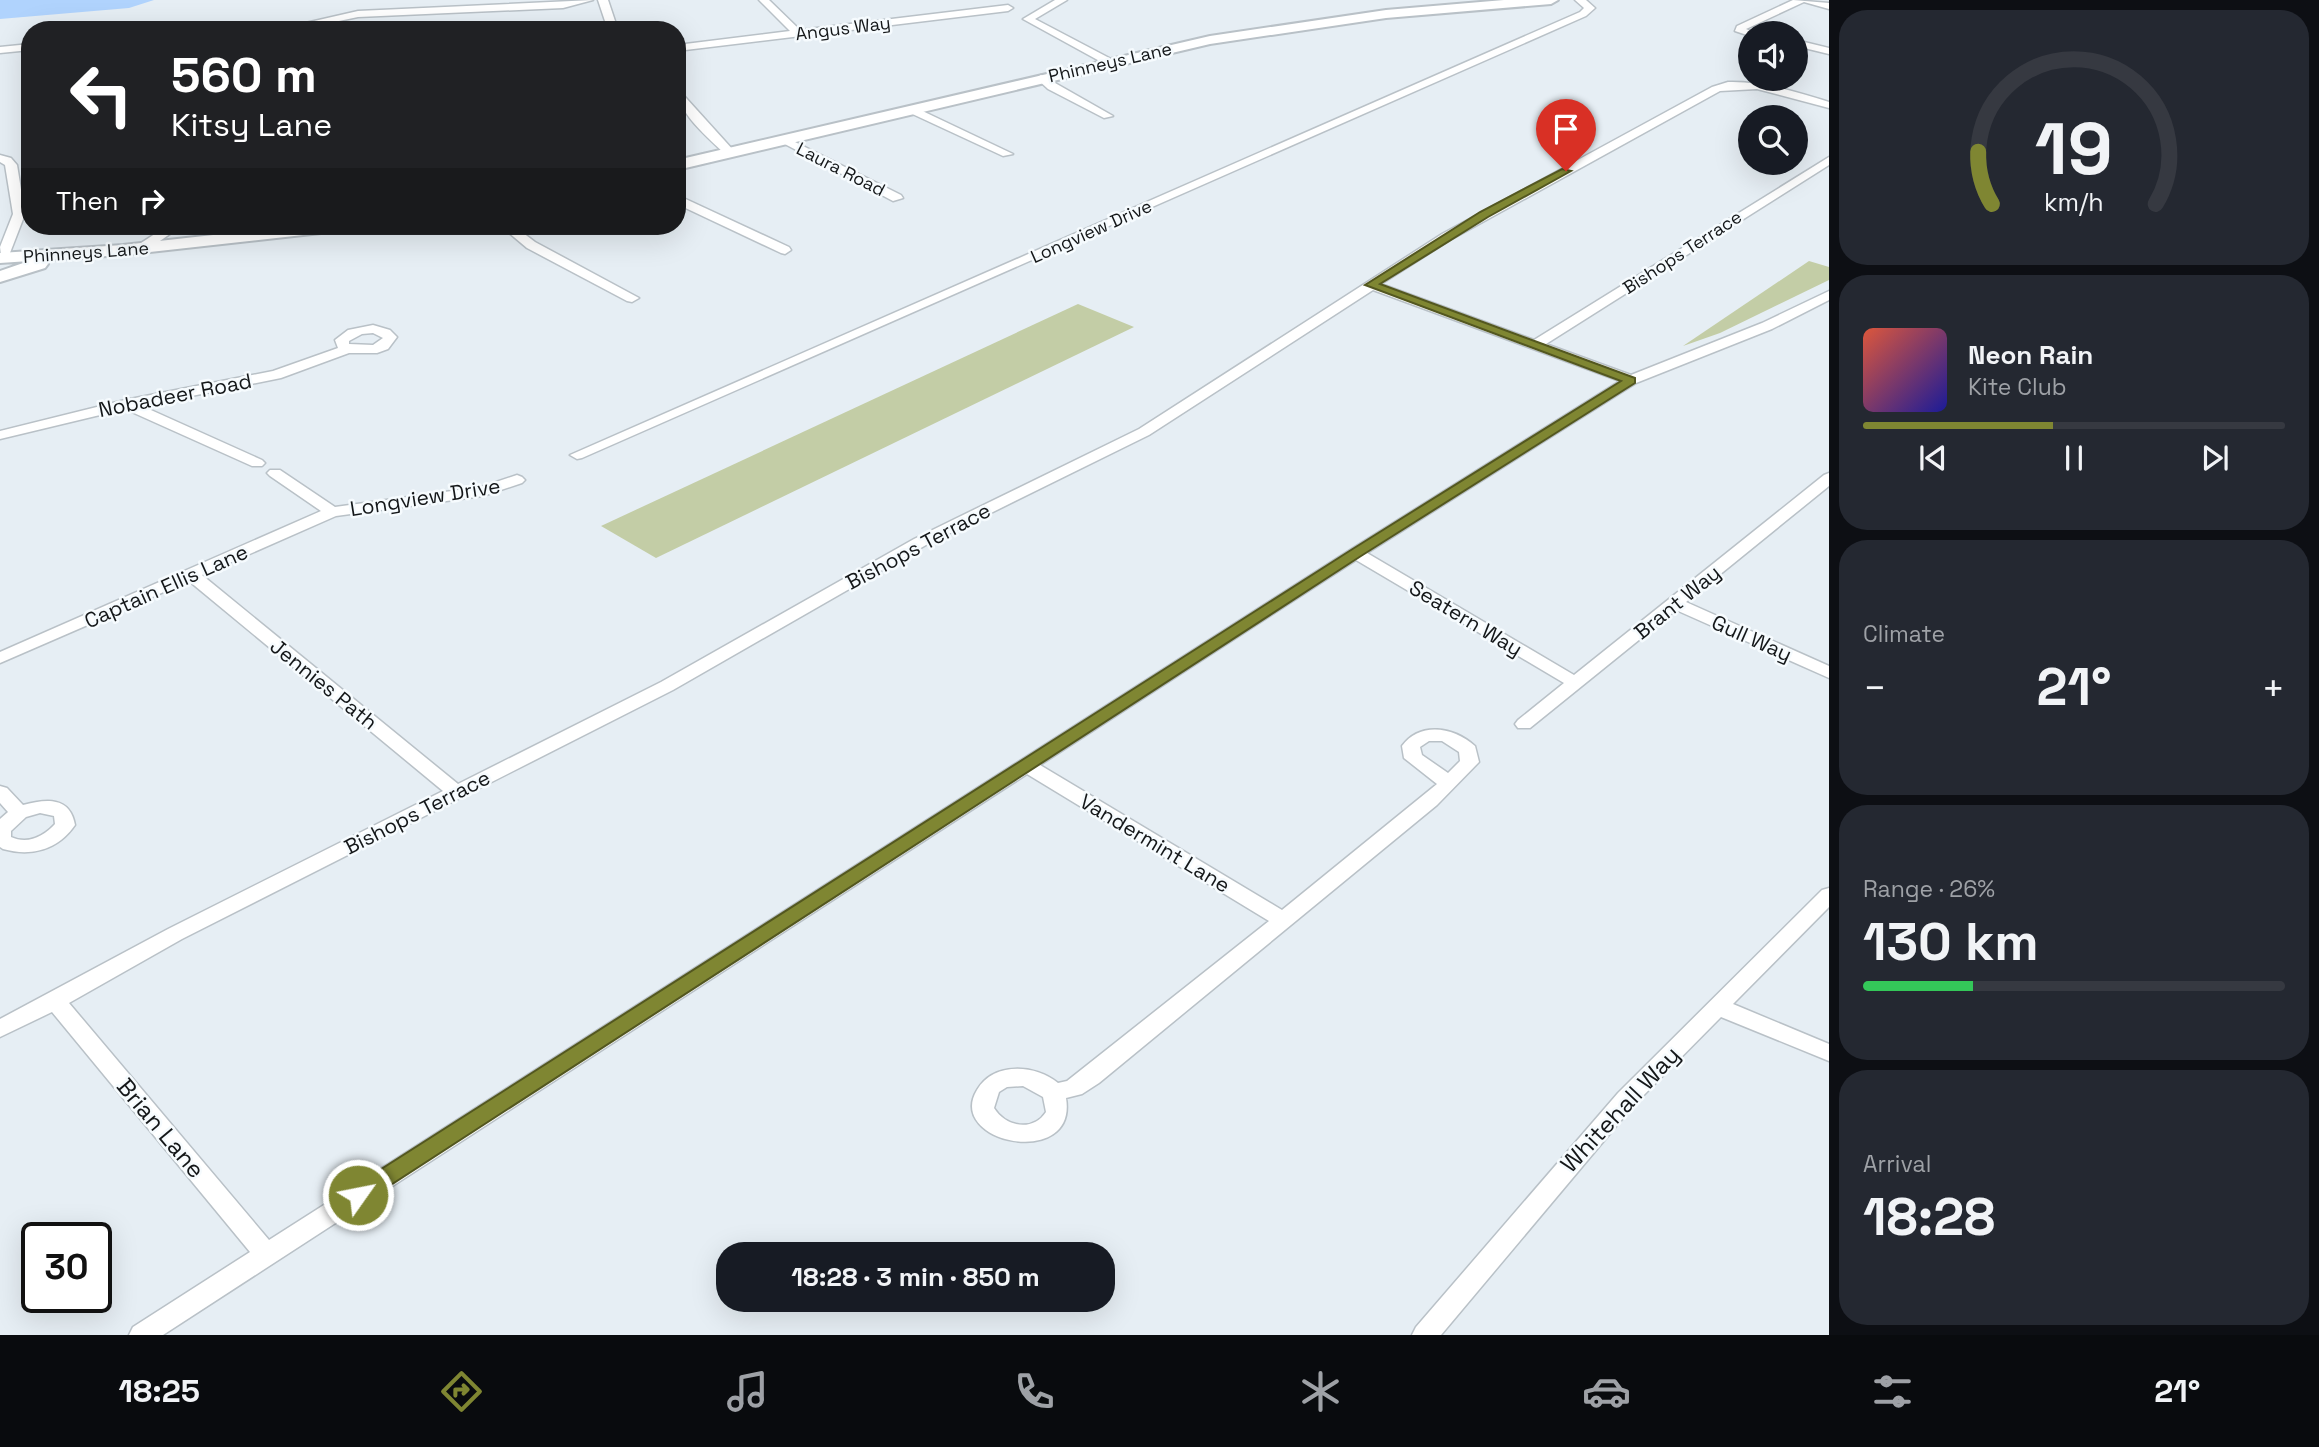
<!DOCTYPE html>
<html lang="en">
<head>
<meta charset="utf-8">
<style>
	:root { --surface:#171b24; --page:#242831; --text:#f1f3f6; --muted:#9ea1a6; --line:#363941; --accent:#7f8632 }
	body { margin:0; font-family:"Space Grotesk",sans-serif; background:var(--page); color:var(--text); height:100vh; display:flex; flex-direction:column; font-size:26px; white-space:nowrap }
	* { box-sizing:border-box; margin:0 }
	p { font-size:23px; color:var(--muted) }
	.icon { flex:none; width:38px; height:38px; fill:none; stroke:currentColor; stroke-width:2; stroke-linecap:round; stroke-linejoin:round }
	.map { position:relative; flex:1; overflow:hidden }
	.sheet { display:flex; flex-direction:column; gap:10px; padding:10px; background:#0d0f14; width:490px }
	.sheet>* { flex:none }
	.top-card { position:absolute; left:21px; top:21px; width:665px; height:214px; border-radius:28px; box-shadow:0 7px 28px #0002; background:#202124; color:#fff; overflow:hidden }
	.controls { position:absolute; left:1738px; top:21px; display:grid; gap:14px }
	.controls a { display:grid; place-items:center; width:70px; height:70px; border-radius:50%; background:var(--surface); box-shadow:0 7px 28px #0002; font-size:35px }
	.speed { position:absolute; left:21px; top:1222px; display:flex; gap:14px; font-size:35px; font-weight:700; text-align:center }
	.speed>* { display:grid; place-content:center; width:91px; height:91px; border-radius:50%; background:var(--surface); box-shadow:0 7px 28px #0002; line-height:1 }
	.speed .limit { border:4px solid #111; border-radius:10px; background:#fff; color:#111 }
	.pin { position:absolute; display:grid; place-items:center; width:60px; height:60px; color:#fff; margin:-72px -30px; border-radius:50% 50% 50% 0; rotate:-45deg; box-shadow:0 0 7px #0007 }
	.pin .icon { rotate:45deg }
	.me { position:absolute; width:77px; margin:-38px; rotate:57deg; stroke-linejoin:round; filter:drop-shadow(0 0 5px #0008) }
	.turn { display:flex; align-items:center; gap:24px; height:147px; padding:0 35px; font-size:32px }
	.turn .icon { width:91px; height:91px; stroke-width:2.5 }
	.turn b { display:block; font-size:49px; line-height:60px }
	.then { display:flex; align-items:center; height:66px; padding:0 35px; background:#0003; gap:14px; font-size:26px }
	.big { font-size:52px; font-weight:800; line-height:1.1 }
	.sheet .tile { flex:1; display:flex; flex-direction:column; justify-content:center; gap:10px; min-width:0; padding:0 24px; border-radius:28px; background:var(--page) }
	.sheet .dial { align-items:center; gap:0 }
	.dial svg { height:182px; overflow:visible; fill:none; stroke:var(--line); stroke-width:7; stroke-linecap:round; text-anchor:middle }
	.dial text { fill:var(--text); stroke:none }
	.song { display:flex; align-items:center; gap:21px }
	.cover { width:84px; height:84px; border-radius:10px; background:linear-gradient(135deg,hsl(10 70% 55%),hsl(240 70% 35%)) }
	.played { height:7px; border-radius:4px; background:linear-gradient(90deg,var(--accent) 45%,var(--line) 45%) }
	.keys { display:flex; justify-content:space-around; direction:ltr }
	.heat { display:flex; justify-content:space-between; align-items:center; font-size:38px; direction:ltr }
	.charge { height:10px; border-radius:5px; background:linear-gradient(90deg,#34c759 26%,var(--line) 0) }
	.trip { position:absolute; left:716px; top:1242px; width:399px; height:70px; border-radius:28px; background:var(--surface); box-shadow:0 7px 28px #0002; font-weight:800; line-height:70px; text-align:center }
	.dock { display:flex; height:112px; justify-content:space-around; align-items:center; background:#090b0e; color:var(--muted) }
	.dock .icon { width:49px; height:49px }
	.dock .on { color:var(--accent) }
	.dock b { font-size:32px; color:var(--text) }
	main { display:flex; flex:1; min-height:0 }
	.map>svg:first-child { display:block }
	.green { fill:#c3cda6 }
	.water { fill:#b0d3fd }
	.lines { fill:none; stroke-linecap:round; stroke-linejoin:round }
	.minor-casing { stroke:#b9c1c7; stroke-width:3 }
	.secondary-casing { stroke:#b9c1c7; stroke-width:4 }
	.minor { fill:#fff; fill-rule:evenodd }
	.secondary { fill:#fff; fill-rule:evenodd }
	.route { fill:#7f8632; stroke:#535720; stroke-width:2 }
	.labels { text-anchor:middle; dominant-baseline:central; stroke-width:5; stroke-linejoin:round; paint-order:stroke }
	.far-street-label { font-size:18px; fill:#141719; stroke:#f6fbfe }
	.street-label { font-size:21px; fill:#141719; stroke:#f6fbfe }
	.near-street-label { font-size:24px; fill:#141719; stroke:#f6fbfe }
</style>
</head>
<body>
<main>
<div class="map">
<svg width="1829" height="1335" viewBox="0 0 1829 1335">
	<rect width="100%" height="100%" fill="#e6eef4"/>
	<g class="green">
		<path d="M1809,261L1829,267V280L1720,333L1683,346Z"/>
		<path d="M1078,304L1134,327L656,558L601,526Z"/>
	</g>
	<path class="water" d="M0,0H154L129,8L0,19Z"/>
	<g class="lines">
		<g class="minor-casing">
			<g id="minor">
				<path d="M593,0L563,8L358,17L296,30H275L358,11Z"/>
				<path d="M598,0H608L618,30H608Z"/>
				<path d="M759,0H769L800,30L1008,5L1013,8L1008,11L677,51V45L790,31Z"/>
				<path d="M1055,0H1067L1035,19L1113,60V64H1105L1023,19Z"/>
				<path d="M1575,0H1586L1595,8L1586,16L582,458L577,459L570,455L1580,12L1584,8Z"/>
				<path d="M1793,0L1829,3V9L1804,2L1746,29L1755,33H1750V36L1735,31L1737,26Z"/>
				<path d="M1796,40L1829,48V54L1796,46Z"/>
				<path d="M30,44V50L0,53V47Z"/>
				<path d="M1041,75L1113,116L1104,118L1048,89L1036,78Z"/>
				<path d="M1728,82C1763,81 1796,92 1829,102V108L1757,89L1720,91L1450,240L1381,284L1534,340L1829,157V165L1546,344L1631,375L1762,323L1829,291V300L1772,329L1636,383L1367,553L1574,675L1824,475L1829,473V486L1686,602L1829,666V678L1676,610L1530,728H1518L1515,724L1518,720L1564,683L1356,560L1040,765L1282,910L1437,784L1404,758L1402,746C1420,721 1454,727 1475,746L1479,762L1437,805L1099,1083L1082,1094L1066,1098C1078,1170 945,1143 977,1090C993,1062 1035,1064 1058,1083L1067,1081L1269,921L1027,774L163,1335H129L133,1327L250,1252L52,1012L0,1037V1019L168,929L443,791L189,581L0,663V652L321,511L270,476L267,473L270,470H280L335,507L481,487L517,475L522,477L525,480L522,483L483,496L336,516L202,575L458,784L661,682L914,539L1139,429L1442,234L1712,87ZM1373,290L1620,381L1350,550L269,1240L69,1003L182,939L673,690L926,545L1149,435ZM1429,741H1442L1459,752L1460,761L1448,773L1422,755L1420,747ZM1023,1086L1043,1097L1046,1112C1033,1132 1006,1127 994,1108L999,1092L1007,1087Z"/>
				<path d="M677,88L734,151V155H726C709,138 677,113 677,88Z"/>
				<path d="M906,107H914L1013,154L1003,156L906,111Z"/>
				<path d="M785,137L901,195L903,198L893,201L781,142L779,140Z"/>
				<path d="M0,155L11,158L17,165L25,214L8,258L2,262L0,247L13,214L5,165L0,162Z"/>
				<path d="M677,195L789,247L791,250L785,254L781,253L677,204Z"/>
				<path d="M167,226H181L146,251H138V245Z"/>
				<path d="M501,226H514L535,242L639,298L632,302L627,301L527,248Z"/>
				<path d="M373,325L390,330L397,337L388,349L377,353H349L281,378L142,406L262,460L265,463L262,466H252L125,409L0,439V431L125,400L273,371L338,348L335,340L348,330ZM373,333L383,338L373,345L349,344V341L362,334Z"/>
				<path d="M0,786L7,788L23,805C46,799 70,796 75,825C58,850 31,857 3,849L0,847V819L8,812L0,803ZM40,813L54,816L55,824C44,836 28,845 11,837V831L26,817Z"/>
				<path d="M1829,888V907L1733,1004L1829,1044V1061L1721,1017L1634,1105L1441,1335H1412L1416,1327L1618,1093L1822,890Z"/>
			</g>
		</g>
		<g class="secondary-casing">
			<g id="secondary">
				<path d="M1504,0H1558L1551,4L1386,18L1210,44L677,170V160L1210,36L1386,10Z"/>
				<path d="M295,226H348L339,231L123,255L45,260L48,264L45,268L0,282V271L29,261L0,263V253L123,245Z"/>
			</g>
		</g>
		<use href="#minor" class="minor"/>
		<use href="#secondary" class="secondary"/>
	</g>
	<path class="route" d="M1562,169L1571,171L1488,217L1380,284L1635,378V383L1361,556L366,1201L358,1204L350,1201L347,1195L350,1189L1351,550L1621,381L1365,285L1480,212Z"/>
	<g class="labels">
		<g class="far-street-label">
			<text transform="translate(843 28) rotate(-7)">Angus Way</text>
			<text transform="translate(1110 62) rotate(-13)">Phinneys Lane</text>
			<text transform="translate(841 169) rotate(27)">Laura Road</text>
			<text transform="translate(1091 231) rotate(-24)">Longview Drive</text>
			<text transform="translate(86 252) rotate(-4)">Phinneys Lane</text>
			<text transform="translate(1682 252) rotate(-33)">Bishops Terrace</text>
		</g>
		<g class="street-label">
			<text transform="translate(175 395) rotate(-11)">Nobadeer Road</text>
			<text transform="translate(425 497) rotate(-9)">Longview Drive</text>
			<text transform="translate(918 546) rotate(-28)">Bishops Terrace</text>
			<text transform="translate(166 586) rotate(-24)">Captain Ellis Lane</text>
			<text transform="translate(1677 602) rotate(-39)">Brant Way</text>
			<text transform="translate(1466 618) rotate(31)">Seatern Way</text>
			<text transform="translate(1752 638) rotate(24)">Gull Way</text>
			<text transform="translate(324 684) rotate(39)">Jennies Path</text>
			<text transform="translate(417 812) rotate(-27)">Bishops Terrace</text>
			<text transform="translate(1155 843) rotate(31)">Vandermint Lane</text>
		</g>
		<g class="near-street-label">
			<text transform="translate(1620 1109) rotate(-47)">Whitehall Way</text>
			<text transform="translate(161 1128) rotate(50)">Brian Lane</text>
		</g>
	</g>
</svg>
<div class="controls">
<a><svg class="icon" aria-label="sound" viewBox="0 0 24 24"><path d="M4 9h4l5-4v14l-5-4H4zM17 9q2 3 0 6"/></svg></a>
<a><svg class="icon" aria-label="search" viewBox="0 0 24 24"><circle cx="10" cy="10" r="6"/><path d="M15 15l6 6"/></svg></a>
</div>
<div class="speed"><div class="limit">30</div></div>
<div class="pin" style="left:1566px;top:171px;background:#d93025"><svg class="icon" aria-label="arrive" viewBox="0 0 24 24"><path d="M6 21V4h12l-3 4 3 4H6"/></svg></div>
<svg class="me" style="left:358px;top:1195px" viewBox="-20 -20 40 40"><circle r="17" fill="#7f8632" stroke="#fff" stroke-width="3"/><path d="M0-11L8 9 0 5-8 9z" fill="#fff"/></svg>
<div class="trip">18:28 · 3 min · 850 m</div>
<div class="top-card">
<div class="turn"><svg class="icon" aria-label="left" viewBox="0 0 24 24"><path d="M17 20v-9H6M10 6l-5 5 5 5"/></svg><div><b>560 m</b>Kitsy Lane</div></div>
<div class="then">Then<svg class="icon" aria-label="right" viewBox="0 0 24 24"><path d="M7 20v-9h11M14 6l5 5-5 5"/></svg></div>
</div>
</div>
<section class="sheet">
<div class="tile dial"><svg viewBox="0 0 100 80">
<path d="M14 69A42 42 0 1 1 86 69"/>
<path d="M14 69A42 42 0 0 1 8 46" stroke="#7f8632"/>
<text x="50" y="56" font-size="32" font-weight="700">19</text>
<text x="50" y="72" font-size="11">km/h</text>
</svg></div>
<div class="tile">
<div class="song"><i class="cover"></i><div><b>Neon Rain</b><p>Kite Club</p></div></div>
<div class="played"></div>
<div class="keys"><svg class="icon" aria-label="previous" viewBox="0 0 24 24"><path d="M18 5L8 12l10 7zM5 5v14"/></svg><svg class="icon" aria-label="pause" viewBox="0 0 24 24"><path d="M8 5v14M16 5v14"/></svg><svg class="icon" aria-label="next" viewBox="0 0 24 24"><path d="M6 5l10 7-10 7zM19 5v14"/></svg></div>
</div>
<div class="tile"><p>Climate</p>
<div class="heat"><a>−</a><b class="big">21°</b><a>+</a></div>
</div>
<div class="tile"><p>Range · 26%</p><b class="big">130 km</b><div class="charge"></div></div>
<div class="tile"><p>Arrival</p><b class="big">18:28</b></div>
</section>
</main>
<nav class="dock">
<b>18:25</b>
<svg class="icon on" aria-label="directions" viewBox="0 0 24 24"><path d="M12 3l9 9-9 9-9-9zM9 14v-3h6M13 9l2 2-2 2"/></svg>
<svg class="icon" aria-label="music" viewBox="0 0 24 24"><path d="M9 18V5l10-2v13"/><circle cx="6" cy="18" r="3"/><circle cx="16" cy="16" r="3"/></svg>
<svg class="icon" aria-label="phone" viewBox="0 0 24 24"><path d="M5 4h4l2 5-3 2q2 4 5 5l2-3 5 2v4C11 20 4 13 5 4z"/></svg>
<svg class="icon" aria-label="climate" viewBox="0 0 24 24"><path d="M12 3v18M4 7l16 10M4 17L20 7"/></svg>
<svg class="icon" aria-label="car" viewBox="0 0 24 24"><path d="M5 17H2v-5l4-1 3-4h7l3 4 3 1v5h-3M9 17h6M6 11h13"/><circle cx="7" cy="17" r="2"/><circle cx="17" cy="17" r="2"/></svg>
<svg class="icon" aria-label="filters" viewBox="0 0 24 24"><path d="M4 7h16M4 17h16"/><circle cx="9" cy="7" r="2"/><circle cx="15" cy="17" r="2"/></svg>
<b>21°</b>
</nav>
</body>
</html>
